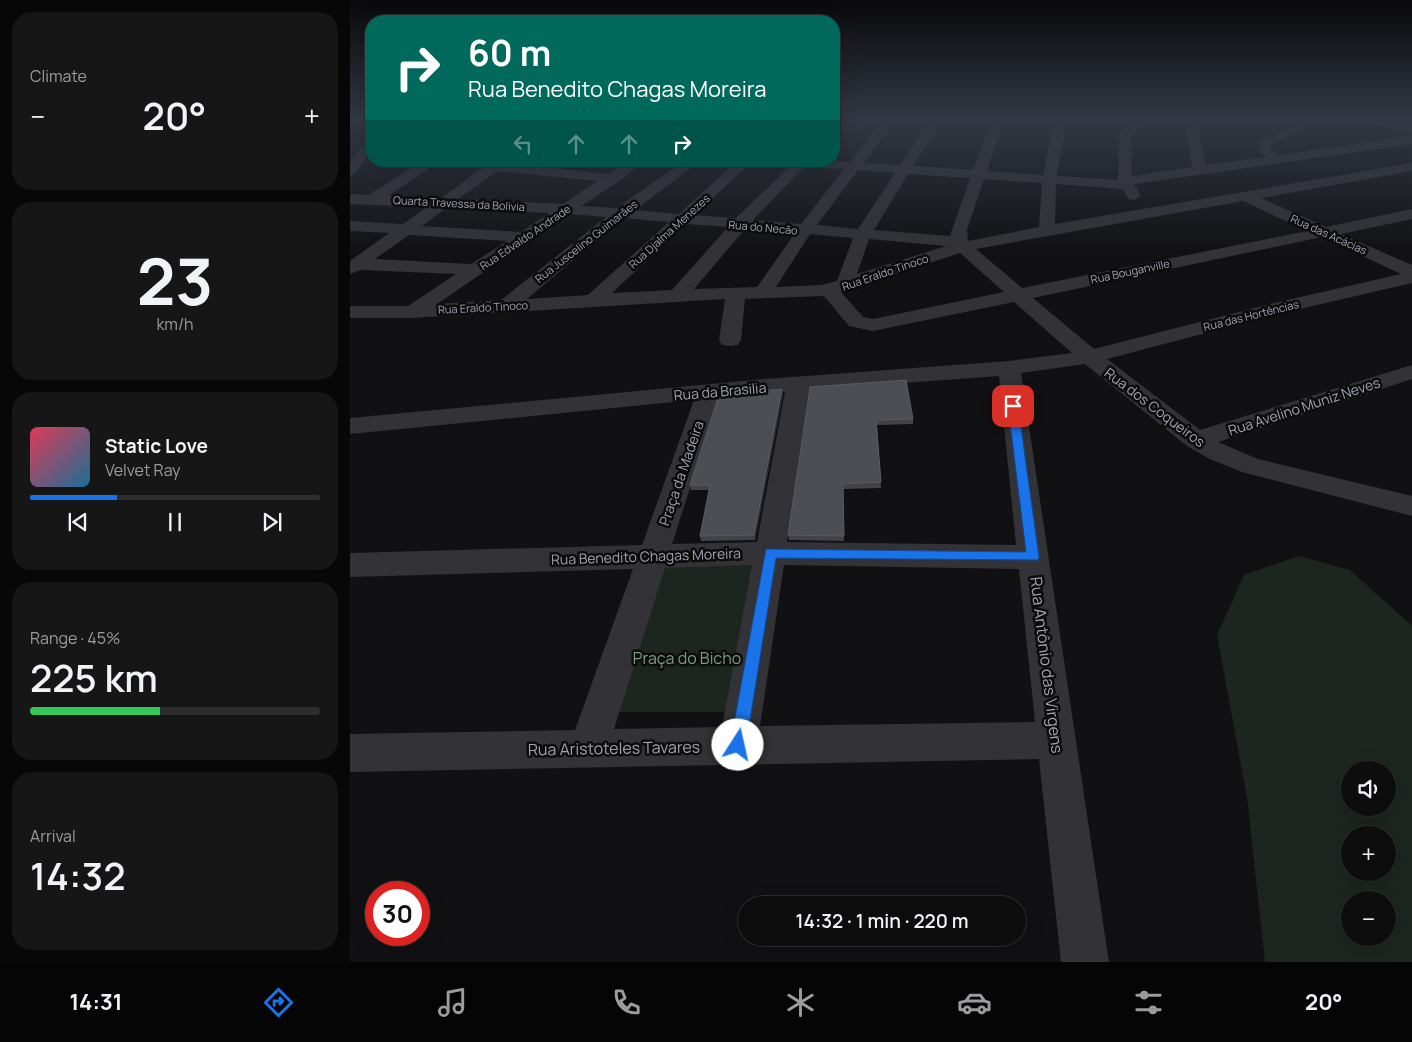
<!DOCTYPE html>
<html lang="en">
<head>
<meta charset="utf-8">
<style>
	:root { --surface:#0d0d0e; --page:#161617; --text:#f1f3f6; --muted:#9a9c9e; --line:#2d2d2e; --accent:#1a73e8 }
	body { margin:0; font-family:Manrope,sans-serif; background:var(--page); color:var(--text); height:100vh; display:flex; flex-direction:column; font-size:19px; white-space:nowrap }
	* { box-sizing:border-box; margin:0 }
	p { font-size:16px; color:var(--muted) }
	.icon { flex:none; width:28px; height:28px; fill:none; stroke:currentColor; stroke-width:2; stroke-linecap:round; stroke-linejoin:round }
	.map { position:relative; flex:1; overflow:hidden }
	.sheet { display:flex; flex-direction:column; gap:12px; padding:12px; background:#070708; width:350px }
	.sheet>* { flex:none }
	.guide { position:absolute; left:15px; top:15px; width:475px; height:152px; border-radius:20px; box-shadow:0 5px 20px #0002,0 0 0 1px var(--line); background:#00695c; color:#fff; overflow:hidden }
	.controls { position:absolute; left:991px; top:761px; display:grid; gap:10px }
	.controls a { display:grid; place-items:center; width:55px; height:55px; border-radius:50%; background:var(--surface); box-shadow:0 5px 20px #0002,0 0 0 1px var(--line); font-size:25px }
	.speed { position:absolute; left:15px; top:881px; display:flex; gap:10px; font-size:25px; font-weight:700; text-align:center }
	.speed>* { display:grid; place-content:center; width:65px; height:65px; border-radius:50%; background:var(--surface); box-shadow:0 5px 20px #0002,0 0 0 1px var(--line); line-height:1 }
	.speed .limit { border:8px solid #d22; background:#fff; color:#111 }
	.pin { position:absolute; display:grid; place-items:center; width:42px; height:42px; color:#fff; margin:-21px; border-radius:10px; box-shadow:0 2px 8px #0006 }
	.me { position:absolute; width:55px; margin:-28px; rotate:10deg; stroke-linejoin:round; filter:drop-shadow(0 0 4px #0008) }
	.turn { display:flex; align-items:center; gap:18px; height:105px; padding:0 20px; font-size:22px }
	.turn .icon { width:65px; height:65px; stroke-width:2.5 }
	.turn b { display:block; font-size:35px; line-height:42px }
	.lanes { display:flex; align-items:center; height:48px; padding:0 20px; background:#0003; justify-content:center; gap:25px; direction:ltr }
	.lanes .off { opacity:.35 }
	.big { font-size:38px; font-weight:600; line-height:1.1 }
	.sheet .card { flex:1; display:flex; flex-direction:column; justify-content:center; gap:8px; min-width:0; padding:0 18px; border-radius:20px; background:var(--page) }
	.sheet .dial { align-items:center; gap:0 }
	.dial b { font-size:65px; line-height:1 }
	.song { display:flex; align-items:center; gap:15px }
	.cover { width:60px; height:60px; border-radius:8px; background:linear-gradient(135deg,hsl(350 70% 55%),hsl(200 70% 35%)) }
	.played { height:5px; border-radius:2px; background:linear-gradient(90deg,var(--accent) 30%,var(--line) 30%) }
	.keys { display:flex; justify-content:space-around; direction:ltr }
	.heat { display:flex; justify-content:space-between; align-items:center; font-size:28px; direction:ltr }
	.charge { height:8px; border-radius:4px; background:linear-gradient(90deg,#34c759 45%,var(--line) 0) }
	.trip { position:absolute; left:388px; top:896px; width:288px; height:50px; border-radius:25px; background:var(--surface); box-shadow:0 5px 20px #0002,0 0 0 1px var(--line); font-weight:600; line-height:50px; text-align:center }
	.tab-bar { display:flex; height:80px; justify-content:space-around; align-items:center; background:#050506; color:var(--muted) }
	.tab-bar .icon { width:35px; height:35px }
	.tab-bar .on { color:var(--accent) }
	.tab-bar b { font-size:22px; color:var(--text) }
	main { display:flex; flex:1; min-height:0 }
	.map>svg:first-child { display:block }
	.green { fill:#1d251f; fill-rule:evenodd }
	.water { fill:#282d36 }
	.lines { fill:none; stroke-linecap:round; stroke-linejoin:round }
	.minor { fill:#323237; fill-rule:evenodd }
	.wall { fill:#424248 }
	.shaded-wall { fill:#2a2a2e }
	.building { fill:#4d4d54; stroke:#5a5a62 }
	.route { fill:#1a73e8; stroke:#114b97 }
	.labels { text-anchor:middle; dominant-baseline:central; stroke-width:5; stroke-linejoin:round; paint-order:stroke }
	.far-street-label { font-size:11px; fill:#a2a4b3; stroke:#0c0c0d }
	.street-label { font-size:14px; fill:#a2a4b3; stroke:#0c0c0d }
	.near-park-label { font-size:16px; fill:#799e83; stroke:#0c0c0d }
	.near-street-label { font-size:16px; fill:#a2a4b3; stroke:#0c0c0d }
</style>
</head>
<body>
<main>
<section class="sheet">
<div class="card"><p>Climate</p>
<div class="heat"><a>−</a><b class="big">20°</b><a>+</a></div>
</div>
<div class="card dial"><b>23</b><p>km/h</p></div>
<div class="card">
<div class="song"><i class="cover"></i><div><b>Static Love</b><p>Velvet Ray</p></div></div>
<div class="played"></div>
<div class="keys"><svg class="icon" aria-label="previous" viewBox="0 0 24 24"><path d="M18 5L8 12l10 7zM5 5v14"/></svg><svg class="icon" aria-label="pause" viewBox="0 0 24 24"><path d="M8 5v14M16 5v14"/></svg><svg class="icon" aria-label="next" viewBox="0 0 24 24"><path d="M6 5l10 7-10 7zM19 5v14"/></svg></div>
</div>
<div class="card"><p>Range · 45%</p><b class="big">225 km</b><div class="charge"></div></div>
<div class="card"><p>Arrival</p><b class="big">14:32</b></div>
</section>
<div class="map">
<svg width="1062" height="962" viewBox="0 0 1062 962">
	<rect width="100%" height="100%" fill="#111113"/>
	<g class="green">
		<path d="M949,556L1000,570L1062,626V962H915L897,798L867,635L894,575ZM1000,770H1038V808H1000ZM1000,835H1038V872H1000ZM1000,900H1038V938H1000Z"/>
		<path d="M312,564H406L380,712H267Z"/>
	</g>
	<path class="water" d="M1002,118H1062V134Z"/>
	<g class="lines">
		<g class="minor">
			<path d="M485,118H498L488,130L484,131Z"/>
			<path d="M535,118H547L514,163L550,165L581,118H593L563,166L623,170L642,123L647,118H660L652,127L637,171L693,175L705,118H717L707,176L768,180L769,136L784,118H797L781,137L782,176L842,167L837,134L840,118H852L849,134L856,165L916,157L909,149L911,140L945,126V118H957V128L921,145V148L929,155L1062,136V144L784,184L791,196L784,200L779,199L772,189L706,184L705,224L1062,163V171L911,198L976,227L1062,209V219L991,234L1062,265V283L924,315L757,359L850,430L1062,365V379L868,442L908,459L1062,496V516L892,472L860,459L837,446L735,364L671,373L759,962H711L689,759L0,772V734L225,730L283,569L0,577V553L292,545L344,400L0,434V418L415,379L659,361L722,353L664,302L523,331L499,326L474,296L395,299L391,340L388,345L380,346L372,345L369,340L375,299L62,318H0V306H58L106,274L11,270L0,274V261L39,233L0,231V221L53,224L77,207L0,204V194L18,195L73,161H90L38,196L90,199L139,163L160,161L158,163L258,174L278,161H294L268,182L231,206L267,208L334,161H350L285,210L329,214L387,161H402L345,215L386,218L440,166L428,164L426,161L500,162ZM454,167L494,169L451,224L403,220ZM508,170L545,173L508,229L467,225ZM148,171L247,181L213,204L108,199ZM558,174L620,178L600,236L524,230ZM634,179L692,183L689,227L618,241L617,230ZM893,201L957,231L672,288L626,249ZM96,208L199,213L171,232L72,226ZM219,214L256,217L151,300L87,304ZM273,218L319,222L238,295L177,299ZM336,224L378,227L322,290L262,293ZM395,229L445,233L407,287L344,289ZM460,234L503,238L487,281L471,285L426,287ZM59,235L157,241L121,264L25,259ZM972,237L1051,274L920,304L744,349L683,298ZM519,239L596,246L507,274ZM610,253L654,292L523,319L513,317L491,292ZM649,376L666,545L437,542L459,390ZM435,392L407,542L322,544L369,398ZM402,565L372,727L264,729L315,568ZM434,565L669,569L685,722L410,726Z"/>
			<path d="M739,118H752L744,123L740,122Z"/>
			<path d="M21,139V151L5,174L0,175V162L17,140Z"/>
		</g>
	</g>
	<g class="wall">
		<path d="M460,387L563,419V424L527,425L531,488L493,489L494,541L439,540L438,535Z"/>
		<path d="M433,394L405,540L351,541L350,536L359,490H341L340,485Z"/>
	</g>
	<path class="shaded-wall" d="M432,389L433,394L405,540L404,535Z"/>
	<g class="building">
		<path d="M556,380L563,419L526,420L531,482L493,484L494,536L438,535L460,387Z"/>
		<path d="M432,389L404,535L350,536L360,485H340L369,395Z"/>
	</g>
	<linearGradient id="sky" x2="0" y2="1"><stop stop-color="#09090a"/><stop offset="0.47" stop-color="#323844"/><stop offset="1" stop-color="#323844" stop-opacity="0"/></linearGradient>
	<rect width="1062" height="253" fill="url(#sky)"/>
	<path class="route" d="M663,403L668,406L689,557L688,560L426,558L396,745L394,751L388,753L383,751L380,745L416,549L676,552L658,406Z"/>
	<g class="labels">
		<g class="far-street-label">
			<text transform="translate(109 203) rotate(3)">Quarta Travessa da Bolivia</text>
			<text transform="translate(413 227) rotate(5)">Rua do Necão</text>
			<text transform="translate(319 231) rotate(-42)">Rua Djalma Menezes</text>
			<text transform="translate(979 234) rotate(24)">Rua das Acácias</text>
			<text transform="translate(175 237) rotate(-34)">Rua Edvaldo Andrade</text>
			<text transform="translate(236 241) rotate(-38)">Rua Juscelino Guimarães</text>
			<text transform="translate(780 271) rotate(-12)">Rua Bouganville</text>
			<text transform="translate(535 272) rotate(-19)">Rua Eraldo Tinoco</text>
			<text transform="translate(133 307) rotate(-3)">Rua Eraldo Tinoco</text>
			<text transform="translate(901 315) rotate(-14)">Rua das Hortências</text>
		</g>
		<g class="street-label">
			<text transform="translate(370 391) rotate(-5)">Rua da Brasilia</text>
			<text transform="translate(954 406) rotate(-18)">Rua Avelino Muniz Neves</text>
			<text transform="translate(805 407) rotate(37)">Rua dos Coqueiros</text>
			<text transform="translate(331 473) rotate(-71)">Praça da Madeira</text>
			<text transform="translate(296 556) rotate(-2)">Rua Benedito Chagas Moreira</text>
		</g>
		<g class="near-park-label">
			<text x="337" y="658">Praça do Bicho</text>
		</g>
		<g class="near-street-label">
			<text transform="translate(697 665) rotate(83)">Rua Antônio das Virgens</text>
			<text transform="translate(264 748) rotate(-1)">Rua Aristoteles Tavares</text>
		</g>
	</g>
</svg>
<div class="controls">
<a><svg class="icon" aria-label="sound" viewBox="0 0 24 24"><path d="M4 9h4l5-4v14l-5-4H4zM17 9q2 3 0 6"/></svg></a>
<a>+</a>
<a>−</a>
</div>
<div class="speed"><div class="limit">30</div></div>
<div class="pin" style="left:663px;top:406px;background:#d93025"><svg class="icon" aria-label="arrive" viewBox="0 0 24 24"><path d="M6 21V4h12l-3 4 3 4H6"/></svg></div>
<svg class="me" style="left:388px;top:745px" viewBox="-20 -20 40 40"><circle r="19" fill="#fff"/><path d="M0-13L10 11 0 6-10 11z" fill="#1a73e8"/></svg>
<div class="trip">14:32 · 1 min · 220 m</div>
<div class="guide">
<div class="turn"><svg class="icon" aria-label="right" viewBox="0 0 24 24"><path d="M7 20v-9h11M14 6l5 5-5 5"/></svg><div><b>60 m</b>Rua Benedito Chagas Moreira</div></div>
<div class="lanes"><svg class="icon off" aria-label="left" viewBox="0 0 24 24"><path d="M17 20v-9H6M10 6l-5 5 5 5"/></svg><svg class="icon off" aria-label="ahead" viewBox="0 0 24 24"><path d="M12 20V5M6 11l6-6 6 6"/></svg><svg class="icon off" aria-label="ahead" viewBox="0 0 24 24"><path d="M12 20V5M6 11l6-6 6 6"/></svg><svg class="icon" aria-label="right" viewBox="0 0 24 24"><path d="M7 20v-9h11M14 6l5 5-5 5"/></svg></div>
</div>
</div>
</main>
<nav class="tab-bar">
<b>14:31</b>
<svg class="icon on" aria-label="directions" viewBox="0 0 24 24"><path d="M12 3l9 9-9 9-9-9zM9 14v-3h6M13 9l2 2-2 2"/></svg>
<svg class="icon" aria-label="music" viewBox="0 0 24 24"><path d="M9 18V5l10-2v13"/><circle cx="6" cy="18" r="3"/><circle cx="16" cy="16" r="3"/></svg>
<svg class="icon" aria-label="phone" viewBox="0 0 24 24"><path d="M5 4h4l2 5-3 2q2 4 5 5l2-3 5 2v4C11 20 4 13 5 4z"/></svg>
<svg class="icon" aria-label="climate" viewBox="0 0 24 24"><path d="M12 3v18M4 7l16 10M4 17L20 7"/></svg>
<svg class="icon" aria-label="car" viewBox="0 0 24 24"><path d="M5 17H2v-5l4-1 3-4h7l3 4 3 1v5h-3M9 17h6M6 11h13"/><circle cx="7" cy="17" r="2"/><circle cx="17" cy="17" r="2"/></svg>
<svg class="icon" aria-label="filters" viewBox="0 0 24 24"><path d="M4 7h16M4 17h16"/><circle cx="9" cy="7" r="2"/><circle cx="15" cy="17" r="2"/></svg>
<b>20°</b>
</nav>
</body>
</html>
